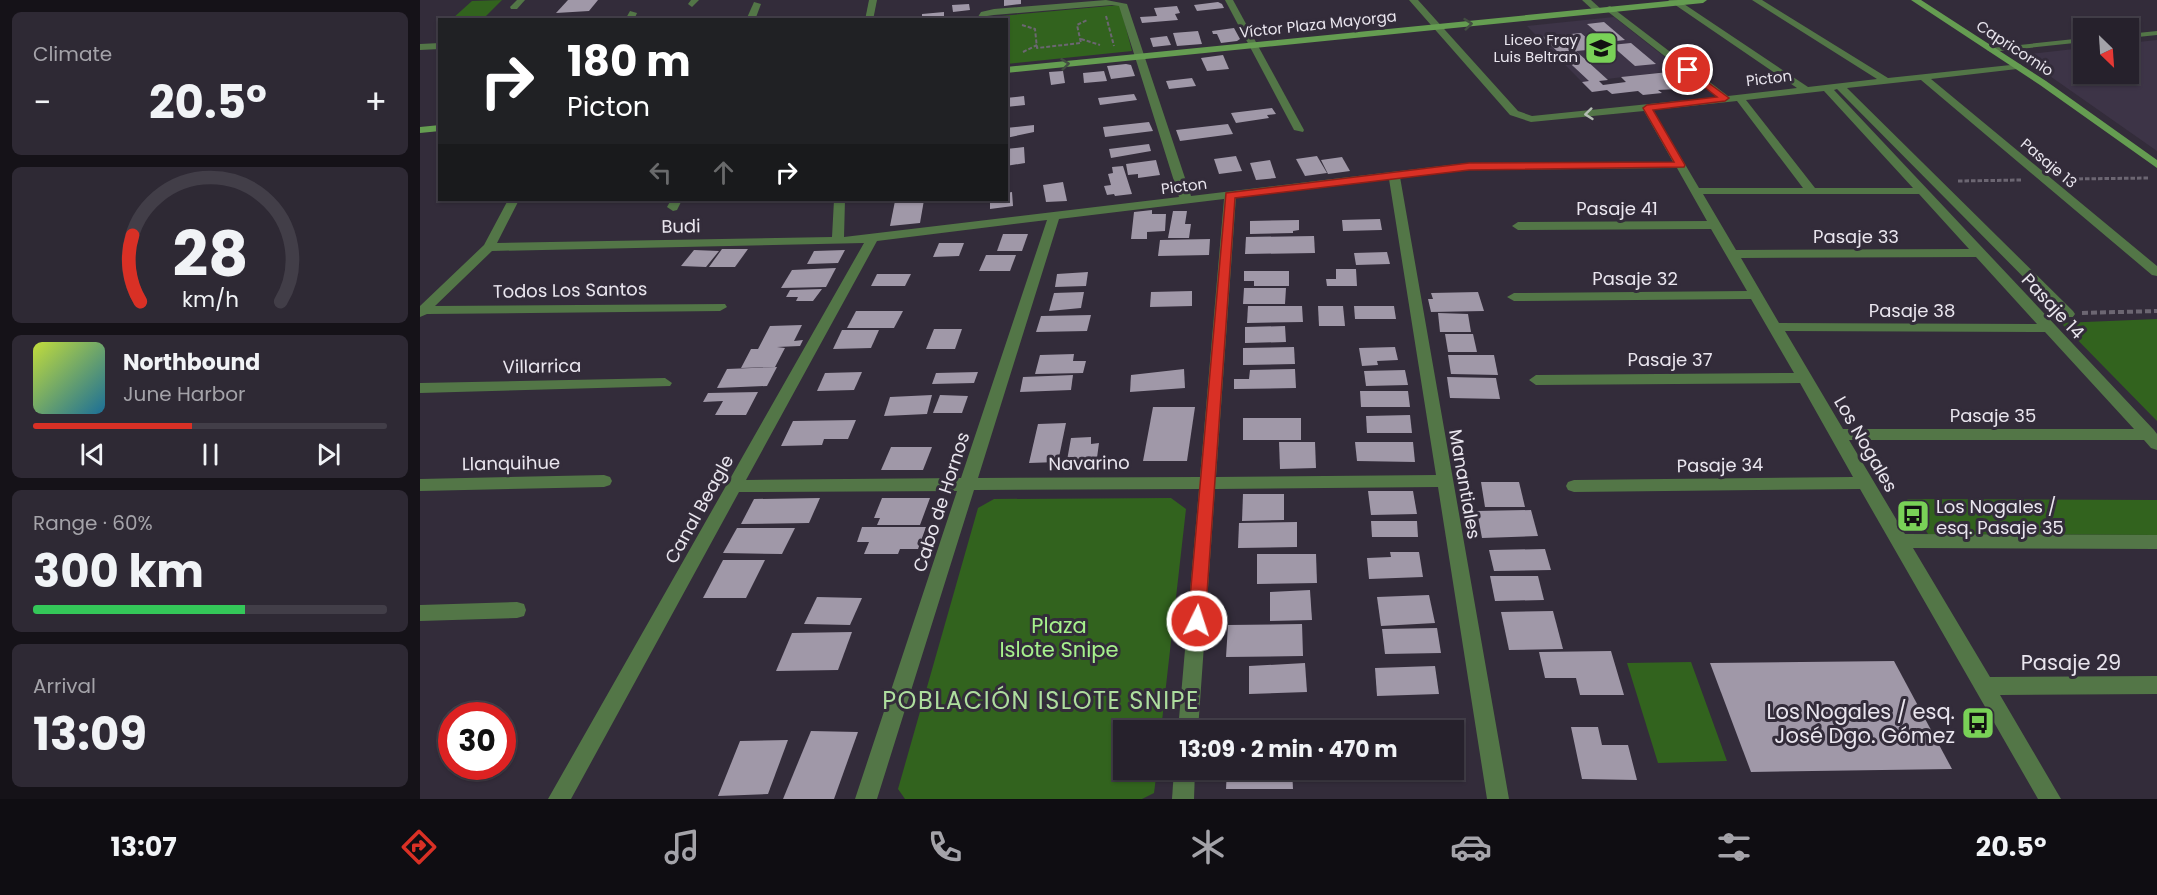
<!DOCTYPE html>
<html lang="en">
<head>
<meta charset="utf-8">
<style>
	:root { --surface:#26212c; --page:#2e2934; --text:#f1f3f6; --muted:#a4a3a9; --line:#423e48; --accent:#d93025 }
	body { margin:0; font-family:Poppins,sans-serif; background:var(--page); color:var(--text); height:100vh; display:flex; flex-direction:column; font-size:22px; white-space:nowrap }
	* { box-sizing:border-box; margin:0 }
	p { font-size:20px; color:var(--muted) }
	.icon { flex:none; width:33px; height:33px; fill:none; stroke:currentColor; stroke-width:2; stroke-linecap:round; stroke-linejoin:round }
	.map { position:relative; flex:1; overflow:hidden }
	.drawer { display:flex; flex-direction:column; gap:12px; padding:12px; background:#151218; width:420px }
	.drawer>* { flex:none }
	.top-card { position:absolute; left:18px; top:18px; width:570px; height:183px; border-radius:0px; box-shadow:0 2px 4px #0004,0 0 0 2px var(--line); background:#202124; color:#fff; overflow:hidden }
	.needle { width:39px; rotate:155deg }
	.tools { position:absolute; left:1653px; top:18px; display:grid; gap:12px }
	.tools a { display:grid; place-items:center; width:66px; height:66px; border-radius:0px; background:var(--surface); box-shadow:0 2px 4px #0004,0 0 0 2px var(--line); font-size:30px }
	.speed { position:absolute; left:18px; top:702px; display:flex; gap:12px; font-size:30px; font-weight:700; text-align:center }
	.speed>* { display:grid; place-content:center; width:78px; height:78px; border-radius:50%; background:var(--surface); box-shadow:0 2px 4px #0004,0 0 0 2px var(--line); line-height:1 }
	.speed .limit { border:9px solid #d22; background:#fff; color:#111 }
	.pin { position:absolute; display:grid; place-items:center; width:51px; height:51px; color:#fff; margin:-26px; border:3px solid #fff; border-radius:50%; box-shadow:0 2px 6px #0007 }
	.me { position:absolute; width:66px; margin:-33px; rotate:4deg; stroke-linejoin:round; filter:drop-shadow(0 0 4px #0008) }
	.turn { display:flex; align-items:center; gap:21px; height:126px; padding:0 30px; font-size:27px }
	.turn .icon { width:78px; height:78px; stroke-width:2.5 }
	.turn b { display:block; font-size:42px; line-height:51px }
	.lanes { display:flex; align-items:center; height:57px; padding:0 30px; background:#0003; justify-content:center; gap:30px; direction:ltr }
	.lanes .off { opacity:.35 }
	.big { font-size:45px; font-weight:700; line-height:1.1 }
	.drawer .tile { flex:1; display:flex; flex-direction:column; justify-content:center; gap:9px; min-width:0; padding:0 21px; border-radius:9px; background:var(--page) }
	.drawer .dial { align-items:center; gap:0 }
	.dial svg { height:156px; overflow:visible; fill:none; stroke:var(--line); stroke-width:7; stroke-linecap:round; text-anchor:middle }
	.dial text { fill:var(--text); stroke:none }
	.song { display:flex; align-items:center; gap:18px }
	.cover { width:72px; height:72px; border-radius:9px; background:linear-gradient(135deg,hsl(70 70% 55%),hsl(200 70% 35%)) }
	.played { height:6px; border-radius:3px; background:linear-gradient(90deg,var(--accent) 45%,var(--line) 45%) }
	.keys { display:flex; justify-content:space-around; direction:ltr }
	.heat { display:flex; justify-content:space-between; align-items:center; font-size:33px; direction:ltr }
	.charge { height:9px; border-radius:4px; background:linear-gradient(90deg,#34c759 60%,var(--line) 0) }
	.trip { position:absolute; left:693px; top:720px; width:351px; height:60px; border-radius:0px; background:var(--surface); box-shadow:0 2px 4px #0004,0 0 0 2px var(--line); font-weight:700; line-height:60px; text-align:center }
	.tab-bar { display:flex; height:96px; justify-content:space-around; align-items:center; background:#0f0d12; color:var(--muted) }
	.tab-bar .icon { width:42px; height:42px }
	.tab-bar .on { color:var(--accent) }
	.tab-bar b { font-size:27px; color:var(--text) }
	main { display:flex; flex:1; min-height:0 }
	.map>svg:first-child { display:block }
	.built { fill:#3d3447 }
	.green { fill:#32631e }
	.building { fill:#a098a8 }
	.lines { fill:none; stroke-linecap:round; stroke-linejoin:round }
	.path-far2 { stroke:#6c6672; stroke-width:2; stroke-dasharray:4 2; stroke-linecap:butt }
	.path-far1 { stroke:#6c6672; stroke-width:3; stroke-dasharray:4.5 2; stroke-linecap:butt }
	.path { stroke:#6c6672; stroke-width:4; stroke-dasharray:6 3; stroke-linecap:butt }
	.lane { fill:#537647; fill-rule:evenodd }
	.street { fill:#537647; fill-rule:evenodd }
	.secondary { fill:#659d51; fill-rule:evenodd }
	.oneway { stroke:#424e41 }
	.oneway2 { stroke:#b4beb4 }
	.route { fill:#d93025; stroke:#8d1f18; stroke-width:1.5 }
	.labels { text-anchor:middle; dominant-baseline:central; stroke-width:6; stroke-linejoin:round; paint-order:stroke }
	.far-street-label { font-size:15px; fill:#e9e5ee; stroke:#332c3a }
	.far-poi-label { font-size:15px; fill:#e9e5ee; stroke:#332c3a; text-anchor:end }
	.street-label { font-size:18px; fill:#e9e5ee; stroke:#332c3a }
	.poi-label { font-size:18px; fill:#e9e5ee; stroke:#332c3a; text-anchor:start }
	.near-park-label { font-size:21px; fill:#a6f18c; stroke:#332c3a }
	.near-street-label { font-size:21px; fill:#e9e5ee; stroke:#332c3a }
	.near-poi-label { font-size:21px; fill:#e9e5ee; stroke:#332c3a; text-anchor:end }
	.near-neighbourhood-label { font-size:24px; letter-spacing:1.5px; fill:#aede9e; stroke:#332c3a }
</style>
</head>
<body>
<main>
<section class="drawer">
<div class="tile"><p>Climate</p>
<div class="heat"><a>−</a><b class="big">20.5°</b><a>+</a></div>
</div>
<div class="tile dial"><svg viewBox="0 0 100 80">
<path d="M14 69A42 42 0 1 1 86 69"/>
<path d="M14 69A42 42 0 0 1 10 35" stroke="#d93025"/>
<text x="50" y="56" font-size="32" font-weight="700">28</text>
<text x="50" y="72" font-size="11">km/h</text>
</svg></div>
<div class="tile">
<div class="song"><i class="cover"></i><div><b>Northbound</b><p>June Harbor</p></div></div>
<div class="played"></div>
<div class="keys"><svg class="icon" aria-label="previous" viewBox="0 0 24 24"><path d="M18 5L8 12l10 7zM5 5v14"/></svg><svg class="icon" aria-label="pause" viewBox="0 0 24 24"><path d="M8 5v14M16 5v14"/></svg><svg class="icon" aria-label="next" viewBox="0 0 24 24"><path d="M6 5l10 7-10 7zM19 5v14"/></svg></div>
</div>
<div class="tile"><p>Range · 60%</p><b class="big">300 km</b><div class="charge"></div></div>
<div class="tile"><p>Arrival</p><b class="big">13:09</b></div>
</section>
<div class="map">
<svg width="1737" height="799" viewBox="0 0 1737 799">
	<rect width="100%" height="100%" fill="#332c3a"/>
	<g class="built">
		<path d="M1194,17L1261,70L1162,82L1107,26Z"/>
		<path d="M1737,40V151L1600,55L1663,48L1664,74H1708L1709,43Z"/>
	</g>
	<g class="green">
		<path d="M82,0L63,19H32L52,1Z"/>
		<path d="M700,5L712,51L587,64L586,20L570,19V17Z"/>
		<path d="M1737,319V421L1641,323Z"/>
		<path d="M751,498L766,509L741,730H704V770H737L734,793L722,799H485L478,789L558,508L574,499Z"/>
		<path d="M1487,499L1737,500V535L1508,534Z"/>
		<path d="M1271,662L1307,761L1238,763L1207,663Z"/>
	</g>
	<g class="building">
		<path d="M148,0H178L169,11L136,13Z"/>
		<path d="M584,0H601V4L584,6Z"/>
		<path d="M798,2L802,4L804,8L777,11L774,5Z"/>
		<path d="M549,4L550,10L533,12L532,5Z"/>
		<path d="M757,6L760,13L755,14L758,20L722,23L720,17L737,16L734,8Z"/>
		<path d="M524,12V17L502,19V14Z"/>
		<path d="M1184,22L1205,40L1188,42L1167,24Z"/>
		<path d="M814,28L820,39L817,41L801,43L797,34H793L792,31Z"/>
		<path d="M778,31L782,44L757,46L753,33Z"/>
		<path d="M1161,33L1179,49L1156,51L1188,80L1179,81L1183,85L1206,82L1201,77L1258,71L1279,88L1238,90L1242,93L1223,95L1218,91L1192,94L1187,90L1172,92L1162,82L1169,81L1122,37Z"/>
		<path d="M747,36L751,45L733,47L730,38Z"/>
		<path d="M1211,43L1236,64L1215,66L1191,45Z"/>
		<path d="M803,55L809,69L787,71L781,58Z"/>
		<path d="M706,64L711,65L715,76L691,79L687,66Z"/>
		<path d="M643,71L645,83L631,85L629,72Z"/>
		<path d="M684,71L687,81L664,83L663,73Z"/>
		<path d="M772,78L776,86L749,89L746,81Z"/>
		<path d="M714,94L717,100L680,105L678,98Z"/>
		<path d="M604,96L605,105L586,107V98Z"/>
		<path d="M852,108L856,114L847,115L849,118L816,123L811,113Z"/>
		<path d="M729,122L733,131L685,137L683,127Z"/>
		<path d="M808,124L813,134L760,141L756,130Z"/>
		<path d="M614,125V132L586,138V128Z"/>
		<path d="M729,144L731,151L691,158L689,149Z"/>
		<path d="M604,147L605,163L586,166V149Z"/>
		<path d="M816,156L822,171L799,174L794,159Z"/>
		<path d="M897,156L907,173L885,176L876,159Z"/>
		<path d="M922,157L930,171L908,174L901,160Z"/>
		<path d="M736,160L740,175L718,178V174L708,175L706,164Z"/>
		<path d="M850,160L856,178L836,180L830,163Z"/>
		<path d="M703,166L712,194L695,196L694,194L687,195L684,186L691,185L688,174L693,173L692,167Z"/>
		<path d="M643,182L647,201L626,202L623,185Z"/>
		<path d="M592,192L593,206L570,209V200H586V193Z"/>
		<path d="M504,200L500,223L470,226L475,201Z"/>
		<path d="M732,210V214H746L745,231L727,232V239H711L714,212Z"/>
		<path d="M753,211H767L765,224H771L769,238H748Z"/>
		<path d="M960,219L962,230L923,231L922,220Z"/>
		<path d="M879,220V230L873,231V233L830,234V221Z"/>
		<path d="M583,234H608L602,251H577Z"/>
		<path d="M894,236L895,253L825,254L826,237Z"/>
		<path d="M790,239L789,255L738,256L740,240Z"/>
		<path d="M519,243H544L539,256L513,257Z"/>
		<path d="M302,249H328L315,267H289Z"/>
		<path d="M274,250L299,251L286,267L261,266Z"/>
		<path d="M425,250L418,263L387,264L394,251Z"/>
		<path d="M967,252L970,264L936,265L934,253Z"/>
		<path d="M566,255H596L590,271H559Z"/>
		<path d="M416,268L406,287L361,288L372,270Z"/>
		<path d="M916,269H936L937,286H907L906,279H916Z"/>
		<path d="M824,271H869V286H834V281H824Z"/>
		<path d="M668,272L666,286L635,287L637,274Z"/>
		<path d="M457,274H491L485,286H451Z"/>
		<path d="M824,288H866L865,304H823Z"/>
		<path d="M402,289L393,301H376L378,297H366L370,290Z"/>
		<path d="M772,291V306L730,307L731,292Z"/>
		<path d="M664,292L661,308L629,311L634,293Z"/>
		<path d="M1058,292L1064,311L1011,312L1008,299H1013L1011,293Z"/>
		<path d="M828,306H882L883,322L827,323Z"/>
		<path d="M898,306H923L925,326H899Z"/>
		<path d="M934,306H974L976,319H935Z"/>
		<path d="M436,311H483L474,328H427Z"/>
		<path d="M1018,313L1048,314L1051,332H1020Z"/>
		<path d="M671,315L667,331L616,332L621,316Z"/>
		<path d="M382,325L374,341L383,340L380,346L357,347L365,348L355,367L321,368L331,349H338L350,326Z"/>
		<path d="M865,326L866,342L825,343V327Z"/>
		<path d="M514,329H542L535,349H506Z"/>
		<path d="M422,330H459L451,348L413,349Z"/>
		<path d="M1025,334H1053L1057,352H1028Z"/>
		<path d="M874,347L875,364L823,365V348Z"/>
		<path d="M975,347L978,360L957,361L958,365L942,366L939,348Z"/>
		<path d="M654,354L653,361H666L663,373L615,374L620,355Z"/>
		<path d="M1028,355H1074L1078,375L1031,374Z"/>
		<path d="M357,367L347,386L297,388L307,369Z"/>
		<path d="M764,369L765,388L710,392L711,375Z"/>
		<path d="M875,369L876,388L814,389V379H829L830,370Z"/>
		<path d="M985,370L988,385L946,386L944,371Z"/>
		<path d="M442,372L434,390L397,391L405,373Z"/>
		<path d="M558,372L554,383L512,384L516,373Z"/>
		<path d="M653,375L651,390L600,392L603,377Z"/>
		<path d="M1027,377L1076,378L1080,399L1030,398Z"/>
		<path d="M940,391H988L990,407H941Z"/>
		<path d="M338,392L326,415H295L303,401L283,402L288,393Z"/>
		<path d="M512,395L507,414L464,416L470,397Z"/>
		<path d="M520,395L548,396L542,413H513Z"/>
		<path d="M733,407H775L767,461H723Z"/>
		<path d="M990,415L992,433H947L946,416Z"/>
		<rect x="823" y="418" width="58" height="22"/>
		<path d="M436,420L428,439H404L402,445L361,446L373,421Z"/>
		<path d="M646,423L638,462L609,463L618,424Z"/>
		<path d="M671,437V444L679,443L676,465L646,466L651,438Z"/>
		<path d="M859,442H895L896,468L860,469Z"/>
		<path d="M935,442H993L995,462L937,461Z"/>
		<path d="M471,447H512L503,470H461Z"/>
		<path d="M1061,482H1099L1105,507H1065Z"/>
		<path d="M948,491H993L997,514L951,515Z"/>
		<path d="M823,494H864V520L822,521Z"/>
		<path d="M400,498L389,523L321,524L334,499Z"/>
		<path d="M462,498H510L500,525H457L460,518H454Z"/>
		<path d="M1111,510L1118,536L1062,538L1057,511Z"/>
		<path d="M951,521H997L998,537H952Z"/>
		<path d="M877,522V547L818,548L819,523Z"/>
		<path d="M442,527H506L498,549H480L478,554H444L449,542H437Z"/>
		<path d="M317,528H375L362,554L303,553Z"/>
		<path d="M1125,549L1131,570L1074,571L1069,550Z"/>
		<path d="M970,552H999L1003,577L949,579L947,558L971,557Z"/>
		<path d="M837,554H896L897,583L837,584Z"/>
		<path d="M303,560H345L326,598H283Z"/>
		<path d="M1070,576H1118L1124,600L1075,601Z"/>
		<path d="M890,590L892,620L850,621V592Z"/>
		<path d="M1009,595L1015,623L961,626L957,597Z"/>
		<path d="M397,597L442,598L430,625L384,624Z"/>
		<path d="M1133,611L1143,649L1089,650L1081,612Z"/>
		<path d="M882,624L883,656L806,657L808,625Z"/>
		<path d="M1017,628L1021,653L965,654L962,629Z"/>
		<path d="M432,632L418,670L356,671L372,633Z"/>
		<path d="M1191,651L1204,695H1160L1156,678H1125L1119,652Z"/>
		<path d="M1474,661L1532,769L1331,772L1290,663Z"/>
		<path d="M885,663L887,692L829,694V666Z"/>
		<path d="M1015,666L1019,694L957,696L955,668Z"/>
		<path d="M1151,727H1178L1182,745H1208L1217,780L1162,779Z"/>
		<path d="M391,731L438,732L414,799H363Z"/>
		<path d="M368,740L348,794L298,796L320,741Z"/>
		<path d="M807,770H872L873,789H806Z"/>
	</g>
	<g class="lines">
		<g class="path-far2">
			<path d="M686,16L694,46"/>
			<path d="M602,25L615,29L617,48L661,43L657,25L667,20"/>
			<path d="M661,39L680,45"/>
			<path d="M603,52L617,45"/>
		</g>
		<g class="path-far1">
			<path d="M1652,179L1728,178"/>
			<path d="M1538,181L1602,180"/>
		</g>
		<path class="path" d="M1662,313L1737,311"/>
		<g class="lane">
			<path d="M97,0H105L97,9H91L90,7Z"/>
			<path d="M1737,31V35L1708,38V34Z"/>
			<path d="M1664,38V42L1571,52L1567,50L1571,48Z"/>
		</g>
		<g class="street">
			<path d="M271,0H279L272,7L268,4Z"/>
			<path d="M449,0H457L453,20H445Z"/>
			<path d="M686,0L707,4L771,196L1038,164L1253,162L1224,111L1111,122L1090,115L989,0H998L1098,111L1112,116L1297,97L1187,11V7L1190,6L1308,96L1377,88L1248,0H1258L1388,87L1457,79L1332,0H1342L1468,78L1600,64L1602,66L1597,69L1511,79L1737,266V276L1732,275L1501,80L1427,88L1653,311L1655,314L1653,317H1643L1417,89L1414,90L1734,430L1737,434V450L1731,448L1724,440H1429L1485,534L1737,535V549L1493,548L1570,677L1737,676V694L1580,695L1641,799H1618L1440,489L1154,492L1148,490L1146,486L1148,482L1154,480L1433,477L1380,383L1116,385L1109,380L1116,375L1374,373L1331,299L1094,301L1087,297L1094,293L1327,291L1291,229L1098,230L1092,226L1098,222L1287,221L1257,168L1038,170L980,177L1089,799H1067L1018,487L795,489L778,730H758L779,489L554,490L457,799H435L537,491L319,492L151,799H128L444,243L72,251L15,306L305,304L307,307L300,311L7,314L0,317V306L64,245L88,200H99L77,243L412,237L414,200H425L424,237L759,197L699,6L692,5L574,15L567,16L565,20H556L561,12L574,9ZM1404,91L1493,188H1395L1326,100ZM1317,101L1383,188H1279L1233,110ZM969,179L1016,475L796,477L816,197ZM1283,194H1499L1549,249L1316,250ZM804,199L780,477L558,478L639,219ZM627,220L541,478L326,480L457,241ZM1556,257L1617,324L1359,323L1321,258ZM1365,331L1625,332L1714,429H1423Z"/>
			<path d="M805,0H813L884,130L883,132L874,130Z"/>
			<path d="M1162,0H1171L1182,10L1175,12Z"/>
			<path d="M334,2L341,4L335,20H326Z"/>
			<path d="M210,11L217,13L214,20H205Z"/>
			<path d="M20,43V49L0,50V44Z"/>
			<path d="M251,200H262L257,210L253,211L247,207Z"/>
			<path d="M245,378L252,383L250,386L0,393V383Z"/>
			<path d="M184,475L190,477L192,481L190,485L184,487L0,491V479Z"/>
			<path d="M97,602L104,604L106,610L104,616L97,618L0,621V605Z"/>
			<path d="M754,770H775L774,799H752Z"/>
		</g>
		<g class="secondary">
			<path d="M1258,0H1287L1283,3L586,73V67Z"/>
			<path d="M1491,0H1501L1626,81L1737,160V168L1620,85Z"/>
			<path d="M20,125V131L0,133V127Z"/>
		</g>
	</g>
	<defs><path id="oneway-chevron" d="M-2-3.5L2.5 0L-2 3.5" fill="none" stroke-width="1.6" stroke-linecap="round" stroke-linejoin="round" transform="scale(1.5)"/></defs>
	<g class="oneway">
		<use href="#oneway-chevron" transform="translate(1048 24) rotate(-6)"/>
		<use href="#oneway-chevron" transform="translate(645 64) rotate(-6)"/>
	</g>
	<use class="oneway2" href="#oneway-chevron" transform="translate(1169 114) rotate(174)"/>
	<path class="route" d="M1268,68L1309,98L1305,101L1233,110L1265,165L1264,167L1049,170L815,198L785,621L783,626L777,628L771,626L768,621L806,193L1049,163L1254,162L1223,108L1227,105L1297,97L1265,72V69Z"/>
	<defs>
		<g id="school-square" transform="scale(1.725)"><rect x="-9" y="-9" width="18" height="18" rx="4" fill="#79d157" stroke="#332c3a"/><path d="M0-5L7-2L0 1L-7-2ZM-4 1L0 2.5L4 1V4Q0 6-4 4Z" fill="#111"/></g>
		<g id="bus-square" transform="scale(1.725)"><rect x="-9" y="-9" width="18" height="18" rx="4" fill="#79d157" stroke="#332c3a"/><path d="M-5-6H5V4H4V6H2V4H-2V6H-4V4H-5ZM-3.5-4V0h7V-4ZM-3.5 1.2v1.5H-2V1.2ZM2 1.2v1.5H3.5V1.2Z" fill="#111"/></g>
	</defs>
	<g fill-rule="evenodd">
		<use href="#school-square" x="1181" y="48"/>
		<use href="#bus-square" x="1493" y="516"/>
		<use href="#bus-square" x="1558" y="723"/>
	</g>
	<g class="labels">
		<g class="far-street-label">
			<text transform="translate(898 24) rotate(-6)">Víctor Plaza Mayorga</text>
			<text transform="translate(1595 48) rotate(33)">Capricornio</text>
			<text transform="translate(1349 78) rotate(-7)">Picton</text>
			<text transform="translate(1629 163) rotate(40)">Pasaje 13</text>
			<text transform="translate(764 186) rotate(-7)">Picton</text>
		</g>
		<g class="far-poi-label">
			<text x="1158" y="39">Liceo Fray<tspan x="1158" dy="17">Luis Beltran</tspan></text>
		</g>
		<g class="street-label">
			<text x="1197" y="208">Pasaje 41</text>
			<text transform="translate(261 226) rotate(-1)">Budi</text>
			<text x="1436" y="236">Pasaje 33</text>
			<text x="1215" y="278">Pasaje 32</text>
			<text transform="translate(150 290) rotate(-1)">Todos Los Santos</text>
			<text transform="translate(1633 306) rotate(47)">Pasaje 14</text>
			<text x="1492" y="310">Pasaje 38</text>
			<text x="1250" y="359">Pasaje 37</text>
			<text transform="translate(122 366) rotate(-1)">Villarrica</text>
			<text x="1573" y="415">Pasaje 35</text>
			<text transform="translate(1446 444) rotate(60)">Los Nogales</text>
			<text transform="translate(91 463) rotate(-1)">Llanquihue</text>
			<text transform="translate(669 463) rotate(-1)">Navarino</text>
			<text transform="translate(1300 465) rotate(-1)">Pasaje 34</text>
			<text transform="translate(1045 484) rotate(80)">Manantiales</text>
			<text transform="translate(521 502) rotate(-72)">Cabo de Hornos</text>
			<text transform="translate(279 509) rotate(-61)">Canal Beagle</text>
		</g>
		<g class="poi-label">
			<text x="1516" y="506">Los Nogales /<tspan x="1516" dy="21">esq. Pasaje 35</tspan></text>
		</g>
		<g class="near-park-label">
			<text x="639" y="625">Plaza<tspan x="639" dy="24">Islote Snipe</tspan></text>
		</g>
		<g class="near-street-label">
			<text x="1651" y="662">Pasaje 29</text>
		</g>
		<g class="near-poi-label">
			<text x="1535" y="711">Los Nogales / esq.<tspan x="1535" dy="24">José Dgo. Gómez</tspan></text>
		</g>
		<g class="near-neighbourhood-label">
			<text x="621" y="700">POBLACIÓN ISLOTE SNIPE</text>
		</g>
	</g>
</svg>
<div class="tools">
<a><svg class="needle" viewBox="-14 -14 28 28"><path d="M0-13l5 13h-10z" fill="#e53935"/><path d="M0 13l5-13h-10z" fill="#a4a3a9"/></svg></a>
</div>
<div class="speed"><div class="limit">30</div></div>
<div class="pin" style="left:1268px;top:70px;background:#d93025"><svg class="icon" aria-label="arrive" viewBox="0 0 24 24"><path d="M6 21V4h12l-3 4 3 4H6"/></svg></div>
<svg class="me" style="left:777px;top:621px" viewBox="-20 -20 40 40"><circle r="17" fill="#d93025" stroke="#fff" stroke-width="3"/><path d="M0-11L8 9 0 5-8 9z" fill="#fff"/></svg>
<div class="trip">13:09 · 2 min · 470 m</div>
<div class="top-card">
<div class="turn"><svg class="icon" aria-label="right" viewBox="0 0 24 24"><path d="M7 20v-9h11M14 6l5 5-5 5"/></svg><div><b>180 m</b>Picton</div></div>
<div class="lanes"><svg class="icon off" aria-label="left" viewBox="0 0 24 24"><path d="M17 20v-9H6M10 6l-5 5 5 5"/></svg><svg class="icon off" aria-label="ahead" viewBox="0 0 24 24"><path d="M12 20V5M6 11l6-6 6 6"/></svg><svg class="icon" aria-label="right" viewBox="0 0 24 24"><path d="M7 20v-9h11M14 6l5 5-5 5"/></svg></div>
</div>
</div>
</main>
<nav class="tab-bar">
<b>13:07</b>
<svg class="icon on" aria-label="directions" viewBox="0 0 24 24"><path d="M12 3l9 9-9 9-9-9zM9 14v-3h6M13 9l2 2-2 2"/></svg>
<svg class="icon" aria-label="music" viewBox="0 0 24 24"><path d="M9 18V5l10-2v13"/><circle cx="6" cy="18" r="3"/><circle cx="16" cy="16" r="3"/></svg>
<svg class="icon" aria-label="phone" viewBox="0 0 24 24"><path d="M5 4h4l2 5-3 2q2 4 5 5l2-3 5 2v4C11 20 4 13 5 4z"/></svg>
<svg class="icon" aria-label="climate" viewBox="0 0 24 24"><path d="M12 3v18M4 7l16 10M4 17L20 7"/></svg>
<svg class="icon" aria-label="car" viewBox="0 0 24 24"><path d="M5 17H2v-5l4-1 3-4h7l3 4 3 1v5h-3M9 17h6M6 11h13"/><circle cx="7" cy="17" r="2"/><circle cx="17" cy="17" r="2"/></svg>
<svg class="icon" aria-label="filters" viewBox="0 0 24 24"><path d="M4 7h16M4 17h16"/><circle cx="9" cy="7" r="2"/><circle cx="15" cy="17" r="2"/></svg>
<b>20.5°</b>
</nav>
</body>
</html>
